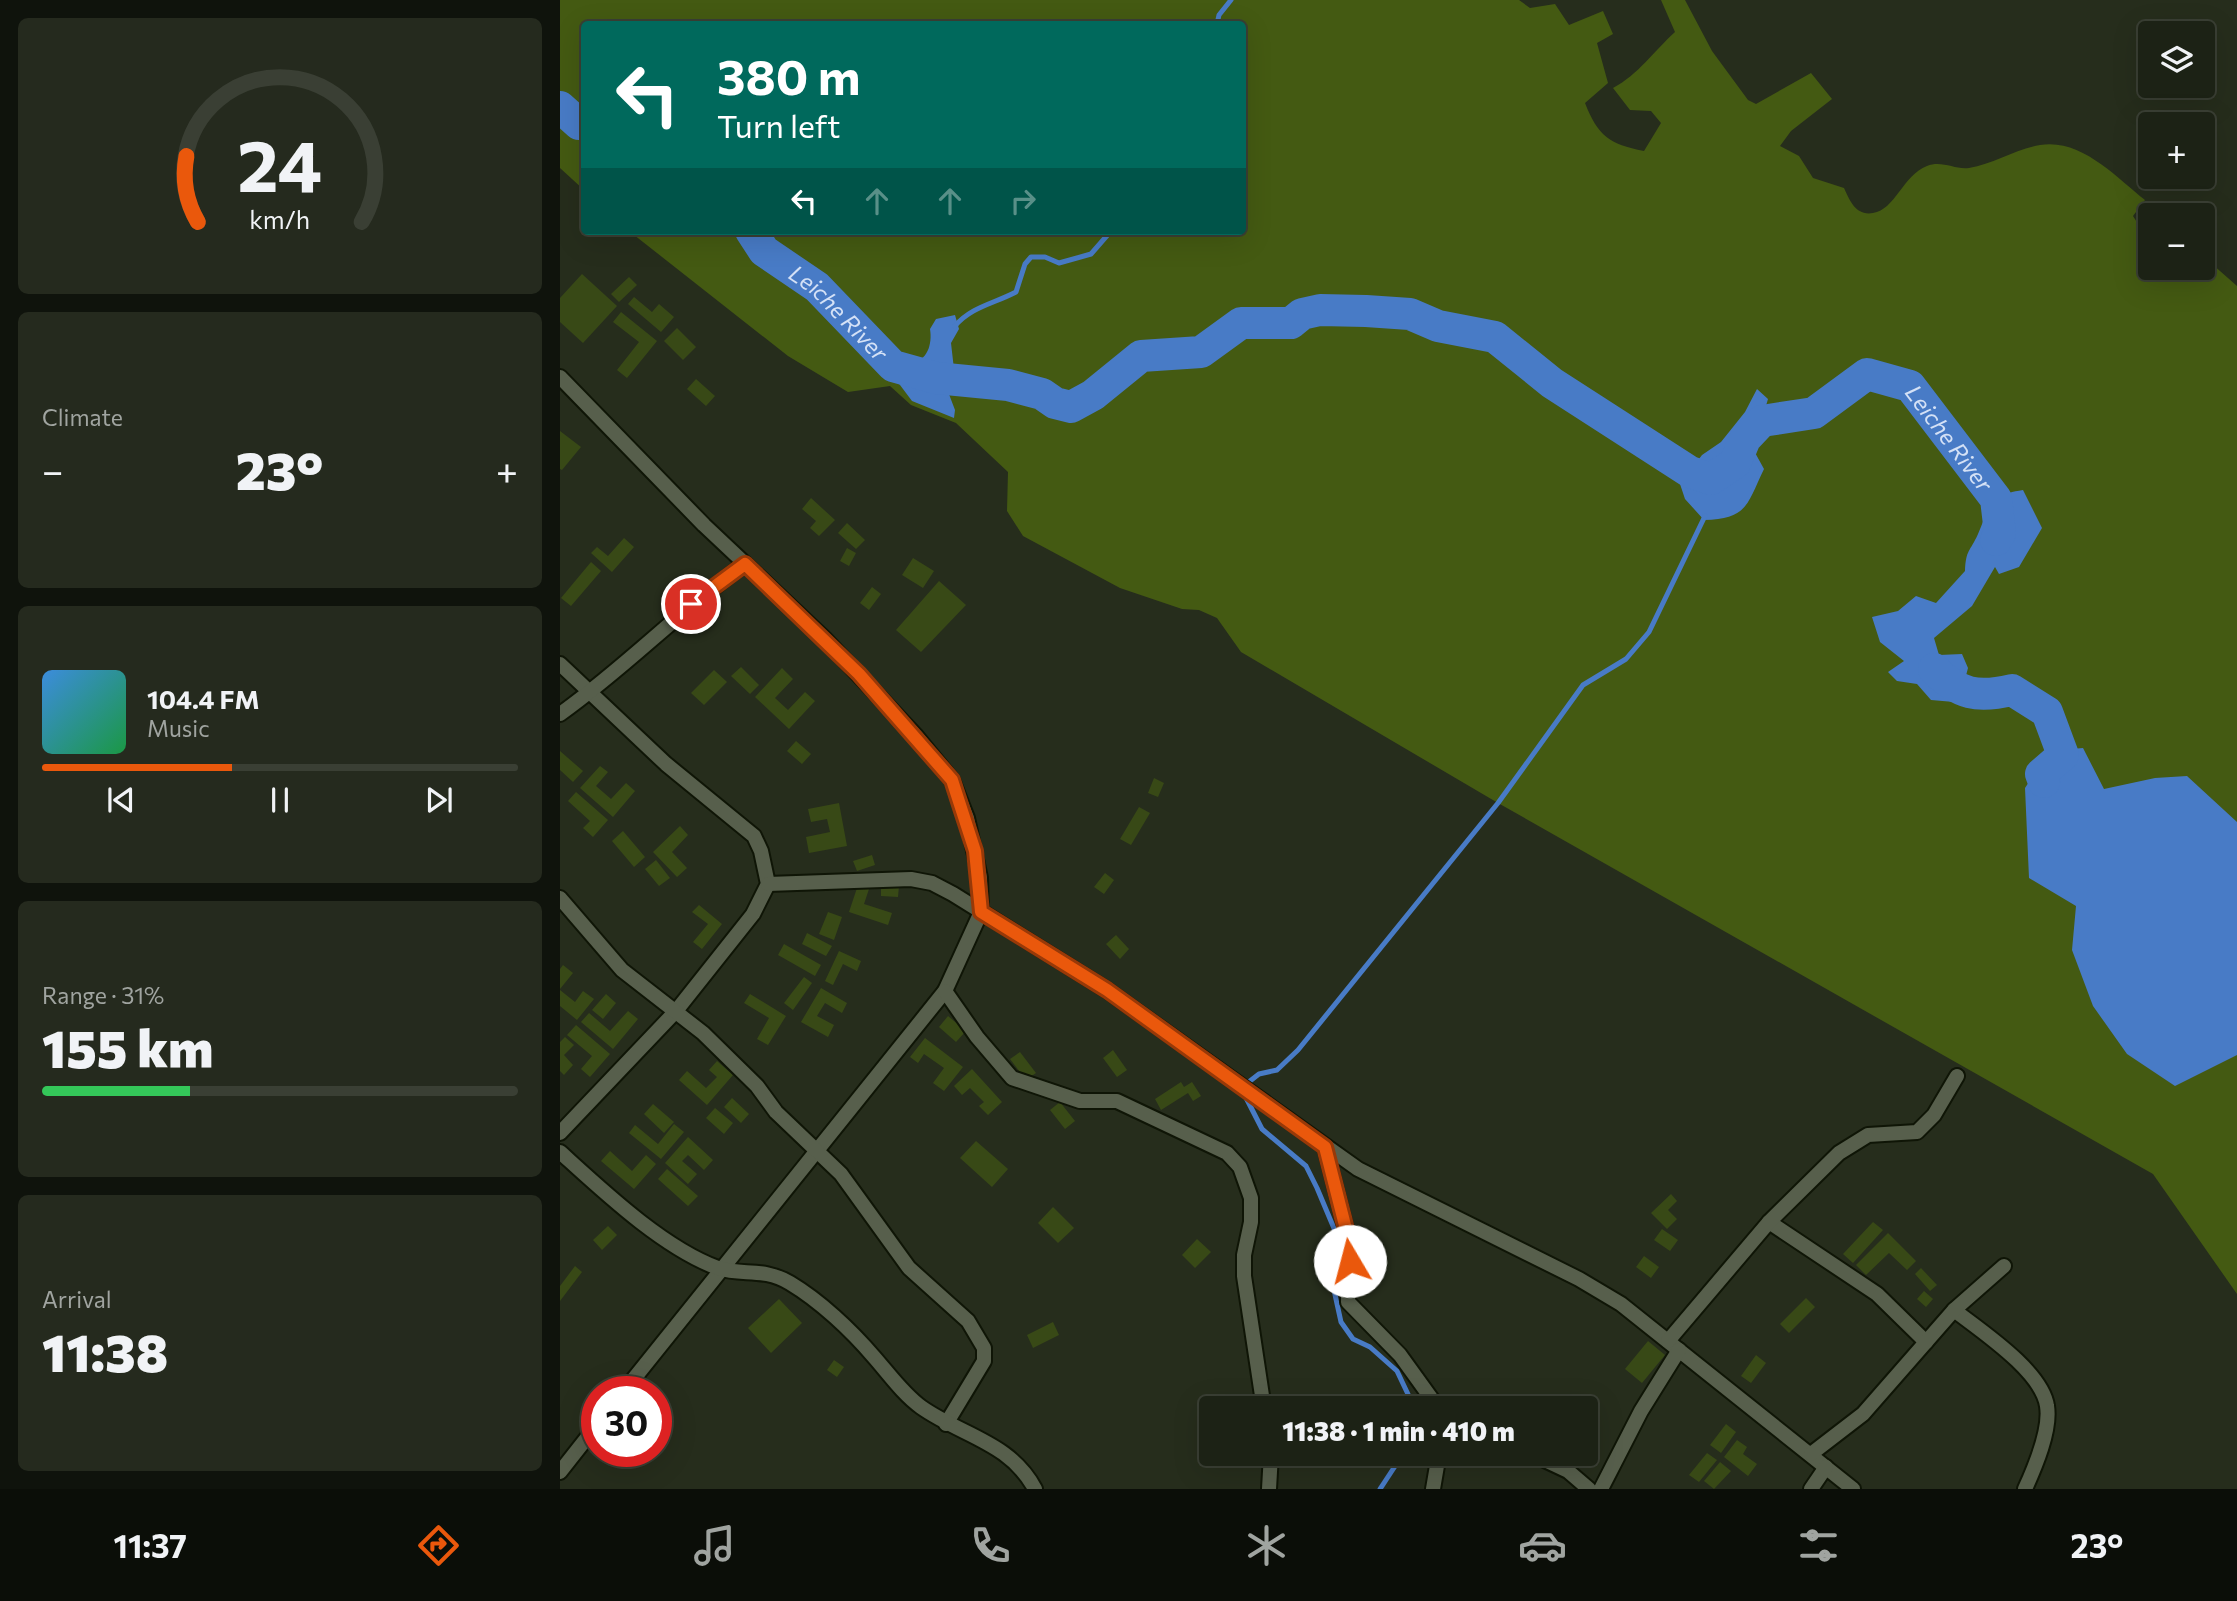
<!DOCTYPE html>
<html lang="en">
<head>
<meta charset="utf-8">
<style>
	:root { --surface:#1c2215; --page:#252a1e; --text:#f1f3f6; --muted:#a0a4a0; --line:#3a3f34; --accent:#ea580c }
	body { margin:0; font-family:Commissioner,sans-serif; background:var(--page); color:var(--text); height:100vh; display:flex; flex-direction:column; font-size:26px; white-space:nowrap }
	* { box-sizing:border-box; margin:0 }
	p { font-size:23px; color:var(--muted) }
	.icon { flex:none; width:38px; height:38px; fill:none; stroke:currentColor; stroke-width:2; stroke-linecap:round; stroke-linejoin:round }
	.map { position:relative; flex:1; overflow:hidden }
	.panel { display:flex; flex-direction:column; gap:18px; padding:18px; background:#0f130c; width:560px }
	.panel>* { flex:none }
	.guide { position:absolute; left:21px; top:21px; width:665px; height:214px; border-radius:7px; box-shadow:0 7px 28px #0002,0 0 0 2px var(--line); background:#00695c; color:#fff; overflow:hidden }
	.controls { position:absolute; left:1578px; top:21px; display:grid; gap:14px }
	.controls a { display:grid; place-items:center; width:77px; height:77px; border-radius:7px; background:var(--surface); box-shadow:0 7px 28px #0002,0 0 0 2px var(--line); font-size:35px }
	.speed { position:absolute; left:21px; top:1376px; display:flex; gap:14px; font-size:35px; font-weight:700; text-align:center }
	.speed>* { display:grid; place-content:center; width:91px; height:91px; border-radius:50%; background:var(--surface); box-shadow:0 7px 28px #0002,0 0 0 2px var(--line); line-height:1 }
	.speed .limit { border:10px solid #d22; background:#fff; color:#111 }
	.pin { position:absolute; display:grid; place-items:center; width:60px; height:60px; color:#fff; margin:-30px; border:4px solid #fff; border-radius:50%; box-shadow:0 2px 7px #0007 }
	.me { position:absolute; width:77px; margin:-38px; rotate:352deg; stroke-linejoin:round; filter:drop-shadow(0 0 5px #0008) }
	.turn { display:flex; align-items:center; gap:24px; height:147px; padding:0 21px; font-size:32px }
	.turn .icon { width:91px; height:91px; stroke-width:2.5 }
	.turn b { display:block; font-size:49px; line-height:60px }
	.lanes { display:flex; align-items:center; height:66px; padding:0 21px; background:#0003; justify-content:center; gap:35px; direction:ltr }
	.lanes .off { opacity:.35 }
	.big { font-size:52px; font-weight:800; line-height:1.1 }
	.panel .card { flex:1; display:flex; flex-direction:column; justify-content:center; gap:10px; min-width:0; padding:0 24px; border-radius:10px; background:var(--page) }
	.panel .dial { align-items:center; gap:0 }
	.dial svg { height:182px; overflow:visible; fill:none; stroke:var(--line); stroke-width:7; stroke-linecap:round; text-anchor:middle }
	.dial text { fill:var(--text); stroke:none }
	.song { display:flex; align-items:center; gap:21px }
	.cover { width:84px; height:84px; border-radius:10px; background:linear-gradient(135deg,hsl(210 70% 55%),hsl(140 70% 35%)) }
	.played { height:7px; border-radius:4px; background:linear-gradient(90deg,var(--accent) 40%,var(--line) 40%) }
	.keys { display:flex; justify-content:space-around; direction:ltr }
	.heat { display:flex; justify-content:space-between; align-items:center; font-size:38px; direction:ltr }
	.charge { height:10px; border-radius:5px; background:linear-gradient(90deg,#34c759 31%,var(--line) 0) }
	.trip { position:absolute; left:639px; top:1396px; width:399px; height:70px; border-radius:7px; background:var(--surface); box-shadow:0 7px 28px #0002,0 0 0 2px var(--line); font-weight:800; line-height:70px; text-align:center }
	.tab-bar { display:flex; height:112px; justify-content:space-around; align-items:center; background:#0b0e08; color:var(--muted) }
	.tab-bar .icon { width:49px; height:49px }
	.tab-bar .selected { color:var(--accent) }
	.tab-bar b { font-size:32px; color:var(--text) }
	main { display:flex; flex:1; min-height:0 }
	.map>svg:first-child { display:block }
	.green { fill:#445a12 }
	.water { fill:#487bc6 }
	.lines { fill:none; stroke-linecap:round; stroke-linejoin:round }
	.stream { stroke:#487bc6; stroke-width:5 }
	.river { stroke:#487bc6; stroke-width:32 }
	.building { fill:#384916 }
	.street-casing { stroke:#0f1506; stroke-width:18 }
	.street { stroke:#575f4c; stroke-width:14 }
	.route-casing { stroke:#983908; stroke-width:18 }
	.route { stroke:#ea580c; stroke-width:12 }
	.labels { text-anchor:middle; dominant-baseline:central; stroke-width:5; stroke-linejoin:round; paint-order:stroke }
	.water-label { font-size:23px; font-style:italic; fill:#d4e1f6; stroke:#11140c }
</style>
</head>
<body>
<main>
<section class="panel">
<div class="card dial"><svg viewBox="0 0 100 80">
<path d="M14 69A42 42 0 1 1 86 69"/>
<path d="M14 69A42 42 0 0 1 9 40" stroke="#ea580c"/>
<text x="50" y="56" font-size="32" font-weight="700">24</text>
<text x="50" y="72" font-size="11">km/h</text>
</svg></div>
<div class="card"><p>Climate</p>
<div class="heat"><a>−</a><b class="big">23°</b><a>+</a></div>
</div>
<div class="card">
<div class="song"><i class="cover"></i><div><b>104.4 FM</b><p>Music</p></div></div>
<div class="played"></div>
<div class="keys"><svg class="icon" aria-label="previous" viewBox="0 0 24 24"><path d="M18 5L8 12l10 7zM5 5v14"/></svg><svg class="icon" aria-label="pause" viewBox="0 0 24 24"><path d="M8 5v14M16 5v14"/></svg><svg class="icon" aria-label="next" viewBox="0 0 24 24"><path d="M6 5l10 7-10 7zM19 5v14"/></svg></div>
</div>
<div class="card"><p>Range · 31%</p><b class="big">155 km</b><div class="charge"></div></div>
<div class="card"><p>Arrival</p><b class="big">11:38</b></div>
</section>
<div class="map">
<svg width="1677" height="1489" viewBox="0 0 1677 1489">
	<rect width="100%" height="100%" fill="#262d1c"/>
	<path class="green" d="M0,0H959L970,8L995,4L1009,25L1043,11L1053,34L1037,43L1048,83L1025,103C1038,136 1049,144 1084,151L1101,123L1091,111L1070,110L1053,88C1079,74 1093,52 1115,32L1101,0H1125L1152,51L1188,100L1196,104L1251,73L1272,99L1231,131L1220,146L1239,156L1253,178L1284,188C1290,201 1296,216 1313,213C1335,210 1343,175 1367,166C1382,160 1395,170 1409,168C1433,164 1456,149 1480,145C1521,138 1556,177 1585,200L1573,216L1587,238H1591V268H1643V256L1677,286V1294L1593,1174L938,803L681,652L657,618L639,610L622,609L560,588L463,536L447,511L448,472L396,423L351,405L330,386L288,392L228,356L69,231H682V24H24V190L0,168Z"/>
	<g class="water">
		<path d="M395,315L399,329L391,343L395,378L387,389L395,410L394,418L352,401L316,353L322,347C328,351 336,358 342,360C365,368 373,347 370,329L376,319Z"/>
		<path d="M1197,389L1208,399L1193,449L1204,469C1187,504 1188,519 1144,520L1125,499L1120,484L1142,455L1161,442L1185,412Z"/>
		<path d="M1463,490L1482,528L1459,567L1439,574L1435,567L1412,606L1374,638L1379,655L1402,654L1408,668L1403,687L1417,704L1371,700L1357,684L1337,681L1328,672L1344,661L1320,642L1312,617L1338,611L1356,596L1376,603L1405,571C1406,549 1410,552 1418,534C1430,506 1429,495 1463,490Z"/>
		<path d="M1523,748L1544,789L1595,778L1627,776L1677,822V1055L1615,1086L1567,1054L1533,1006L1512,950L1516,906L1469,878L1465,788L1489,751Z"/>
	</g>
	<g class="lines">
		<g class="stream">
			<path d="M657,24L659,15L671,0"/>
			<path d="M395,326C411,307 433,304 456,292L465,264L471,257H485L499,263L531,254L551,231"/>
			<path d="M855,1409L837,1371L810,1347L793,1339L781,1322L772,1281L782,1261L781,1245L757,1188L746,1166L702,1129L681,1088L699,1074L717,1070L738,1050L938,803L1023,685L1066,659L1089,632L1145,516"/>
			<path d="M820,1489L843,1454"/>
		</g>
		<g class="river">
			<path d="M0,107L19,124L24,123"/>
			<path id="s1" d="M191,231L204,251L257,287L333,366L376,378L448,385L482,394L495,403L511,407L533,395L581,356L641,352L681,323H731L742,314L760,310L806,311L850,314L878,326L935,337L992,383L1130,472L1151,479L1175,463L1185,439L1202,421L1254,413L1307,374L1350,386L1436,499L1440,533L1436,540"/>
			<path d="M1374,669C1399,695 1418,698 1452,690L1487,712L1503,755L1481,774L1484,782"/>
		</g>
	</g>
	<g class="building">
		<path d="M22,274L57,306L23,343L0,322V298Z"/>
		<path d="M69,277L77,285L59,302L51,294Z"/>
		<path d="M74,297L92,312L99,304L114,317L101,332L68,304Z"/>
		<path d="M61,312L97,341L67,378L57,370L79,342L53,322Z"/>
		<path d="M117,328L136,347L123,360L104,341Z"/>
		<path d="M136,379L155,396L146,406L127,389Z"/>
		<path d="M0,431L21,447L2,470L0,469Z"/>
		<path d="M251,498L275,520L259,536L250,528L256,521L242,509Z"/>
		<path d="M287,523L305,540L296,549L278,533Z"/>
		<path d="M64,538L74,547L52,572L31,553L37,547L48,556Z"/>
		<path d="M287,548L296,553L289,566L280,561Z"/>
		<path d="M353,558L374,571L363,588L342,575Z"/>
		<path d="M31,562L41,571L11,606L1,598Z"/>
		<path d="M379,581L406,605L361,652L336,630Z"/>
		<path d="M312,587L321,594L309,610L300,603Z"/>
		<path d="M181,667L199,685L190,694L171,676Z"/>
		<path d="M222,668L233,679L215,698L228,710L245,692L255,701L229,729L195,697Z"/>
		<path d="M154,670L167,682L144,705L131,693Z"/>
		<path d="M236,741L251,754L242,764L227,751Z"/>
		<path d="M0,751L23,771L13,782L0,770Z"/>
		<path d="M40,766L48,772L36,786L51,799L66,783L75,791L53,817L20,788Z"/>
		<path d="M594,778L604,783L598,797L588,793Z"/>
		<path d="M16,792L48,820L33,837L23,828L30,821L8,801Z"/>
		<path d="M279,803L287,846L249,853L246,837L270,832L267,819L251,822L248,809Z"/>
		<path d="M579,807L590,813L571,845L560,839Z"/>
		<path d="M120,826L128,835L112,852L127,868L117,877L93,852Z"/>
		<path d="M63,831L85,857L74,867L52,841Z"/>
		<path d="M312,855L315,865L297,871L293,861Z"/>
		<path d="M96,860L110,878L99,886L85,869Z"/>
		<path d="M545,873L554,880L544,894L534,887Z"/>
		<path d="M299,882L310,886L304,904L332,913L328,925L289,912Z"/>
		<path d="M321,886H339L338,897L321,896Z"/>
		<path d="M139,905L162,924L142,949L133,942L148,924L132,912Z"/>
		<path d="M268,912L282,917L274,940L259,934Z"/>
		<path d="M247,933L272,946L266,956L242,944Z"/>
		<path d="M556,935L569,949L560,959L546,944Z"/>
		<path d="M224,944L261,965L255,976L218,955Z"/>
		<path d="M279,951L301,961L297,971L283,964L273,985L265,981Z"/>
		<path d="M3,965L13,973L0,989V969Z"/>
		<path d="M244,977L252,983L233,1010L224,1003Z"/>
		<path d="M261,988L287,1003L282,1013L265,1003L257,1016L274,1025L268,1037L241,1022Z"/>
		<path d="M0,990L15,1002L23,991L34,999L17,1020L0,1006Z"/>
		<path d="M46,994L56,1003L43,1019L32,1010Z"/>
		<path d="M190,994L226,1016L208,1045L197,1039L209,1018L184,1003Z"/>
		<path d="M68,1011L78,1019L53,1049L21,1022L29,1013L50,1031Z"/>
		<path d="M388,1016L406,1031L396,1042L379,1027Z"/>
		<path d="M16,1025L50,1054L30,1077L21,1069L32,1056L7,1035Z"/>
		<path d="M5,1037L14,1045L4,1055L13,1065L4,1075L0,1071V1042Z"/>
		<path d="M365,1038L403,1067L384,1091L373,1083L384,1068L364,1054L358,1063L350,1057Z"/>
		<path d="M553,1050L567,1070L557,1077L543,1058Z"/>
		<path d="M460,1052L476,1073L466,1080L450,1059Z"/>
		<path d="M157,1061L173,1075L147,1105L119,1080L127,1071L146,1088L157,1077L149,1070Z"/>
		<path d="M412,1069L442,1102L428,1115L419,1106L424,1102L410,1088L402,1095L394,1086Z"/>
		<path d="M621,1082L624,1087L632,1082L641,1096L633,1101L628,1093L601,1110L595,1099Z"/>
		<path d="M172,1098L189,1114L181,1123L164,1107Z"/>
		<path d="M500,1102L515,1121L505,1129L490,1110Z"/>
		<path d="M93,1104L114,1122L104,1133L84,1114Z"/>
		<path d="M155,1108L173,1123L164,1134L146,1118Z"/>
		<path d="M114,1124L124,1132L101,1159L69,1133L75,1125L98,1144Z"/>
		<path d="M128,1137L153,1160L144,1170L128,1155L122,1161L137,1174L128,1184L105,1163Z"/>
		<path d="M416,1141L448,1169L432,1187L400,1158Z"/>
		<path d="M50,1151L72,1171L86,1155L96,1164L74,1189L41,1161Z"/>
		<path d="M107,1169L138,1196L128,1206L98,1179Z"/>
		<path d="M1111,1194L1117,1201L1108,1210L1117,1219L1107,1229L1091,1213Z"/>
		<path d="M493,1207L514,1228L498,1243L478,1223Z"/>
		<path d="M1313,1222L1323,1230L1293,1263L1283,1254Z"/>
		<path d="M48,1226L57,1235L42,1250L33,1240Z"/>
		<path d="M1102,1229L1118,1240L1110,1251L1094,1240Z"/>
		<path d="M1328,1233L1356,1261L1347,1270L1329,1253L1306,1275L1296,1265Z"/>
		<path d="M637,1239L651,1252L635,1268L622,1255Z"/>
		<path d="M1084,1256L1099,1267L1091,1278L1076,1267Z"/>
		<path d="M15,1266L22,1272L0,1301V1286Z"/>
		<path d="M1361,1268L1377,1285L1370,1291L1355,1274Z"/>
		<path d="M1364,1291L1373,1299L1366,1307L1357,1299Z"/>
		<path d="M1246,1298L1255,1307L1229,1333L1220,1324Z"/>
		<path d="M219,1299L242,1323L211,1353L188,1328Z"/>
		<path d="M493,1322L499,1335L473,1348L467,1335Z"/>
		<path d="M1088,1341L1105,1355L1082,1383L1065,1369Z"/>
		<path d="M1196,1355L1206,1363L1191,1383L1181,1376Z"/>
		<path d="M274,1360L284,1367L277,1377L267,1370Z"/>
		<path d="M96,1407L111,1419L96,1437Z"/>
		<path d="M1166,1424L1176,1432L1161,1453L1150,1445Z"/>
		<path d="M1177,1440L1187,1447L1183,1454L1197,1464L1188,1476L1164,1457Z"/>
		<path d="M1147,1453L1157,1460L1139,1482L1129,1475Z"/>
		<path d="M1160,1462L1171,1471L1154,1489L1144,1481Z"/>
	</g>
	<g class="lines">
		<g class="street-casing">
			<g id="street">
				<path d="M0,377L144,525L264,638L356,736L392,780L407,818L420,878L421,912L385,991L64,1391"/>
				<path d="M0,664L106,764L194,836L201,851L208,884L193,914L116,1011L0,1133"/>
				<path d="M0,714C65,668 120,610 185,564"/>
				<path d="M208,884L351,879L372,883L393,894L547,990L798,1169L1019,1279L1061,1304L1293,1489"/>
				<path d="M0,898L62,970L143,1033L197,1086L216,1112L281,1174L349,1268L408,1321L424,1348V1361L386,1424"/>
				<path d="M385,991L417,1037L452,1078L520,1101H557L667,1153L680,1167L691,1198V1222L684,1255V1276L704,1409"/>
				<path d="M765,1147L789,1241L788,1302L840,1355L879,1409"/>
				<path d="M0,1152C43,1191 103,1248 158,1268C183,1276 203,1267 230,1283C260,1301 291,1330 314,1357C329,1374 343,1394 361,1407C402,1436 450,1442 475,1489"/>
				<path d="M1209,1222L1317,1294L1366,1342"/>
				<path d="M1394,1310C1421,1331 1482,1371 1487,1406C1491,1430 1475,1467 1465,1489"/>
				<path d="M1108,1341L1209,1222L1279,1153L1308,1135L1357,1132L1374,1115L1397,1076"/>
				<path d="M972,1454L1008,1471L1029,1489"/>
				<path d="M1251,1454L1303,1414L1394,1310L1444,1266"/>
				<path d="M0,1472L37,1425"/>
				<path d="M709,1489L711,1454"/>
				<path d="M873,1489L879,1454"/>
				<path d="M1041,1489L1081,1411L1119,1350"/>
				<path d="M1251,1489L1266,1467"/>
			</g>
		</g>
		<use href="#street" class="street"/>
	</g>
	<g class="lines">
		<g class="route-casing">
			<path id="route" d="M131,604L185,564L299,674L392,780L415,851L421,912L547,990L765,1147L789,1241L790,1261"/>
		</g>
		<use href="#route" class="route"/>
	</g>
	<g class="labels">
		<g class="water-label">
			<text stroke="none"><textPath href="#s1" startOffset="121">Leiche River</textPath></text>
			<text stroke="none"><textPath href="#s1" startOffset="1407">Leiche River</textPath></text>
		</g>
	</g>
</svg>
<div class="controls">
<a><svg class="icon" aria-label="layers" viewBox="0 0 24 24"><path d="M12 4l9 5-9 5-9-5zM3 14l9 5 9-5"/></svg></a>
<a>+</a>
<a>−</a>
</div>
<div class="speed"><div class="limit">30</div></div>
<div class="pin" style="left:131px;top:604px;background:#d93025"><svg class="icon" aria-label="arrive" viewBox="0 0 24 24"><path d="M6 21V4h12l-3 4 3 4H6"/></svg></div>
<svg class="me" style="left:790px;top:1261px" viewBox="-20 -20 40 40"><circle r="19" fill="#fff"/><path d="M0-13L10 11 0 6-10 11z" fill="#ea580c"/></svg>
<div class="trip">11:38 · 1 min · 410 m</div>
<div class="guide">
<div class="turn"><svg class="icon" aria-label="left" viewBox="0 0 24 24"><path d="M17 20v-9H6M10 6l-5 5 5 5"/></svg><div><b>380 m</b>Turn left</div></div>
<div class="lanes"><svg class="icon" aria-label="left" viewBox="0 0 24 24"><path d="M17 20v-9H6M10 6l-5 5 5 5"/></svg><svg class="icon off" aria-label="ahead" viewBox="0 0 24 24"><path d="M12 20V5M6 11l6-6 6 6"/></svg><svg class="icon off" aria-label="ahead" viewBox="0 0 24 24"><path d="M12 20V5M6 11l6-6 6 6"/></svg><svg class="icon off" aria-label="right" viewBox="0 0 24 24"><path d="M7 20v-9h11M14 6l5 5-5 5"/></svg></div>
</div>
</div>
</main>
<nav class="tab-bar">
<b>11:37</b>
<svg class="icon selected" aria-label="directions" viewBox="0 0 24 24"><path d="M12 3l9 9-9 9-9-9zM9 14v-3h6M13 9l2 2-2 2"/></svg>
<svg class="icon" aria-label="music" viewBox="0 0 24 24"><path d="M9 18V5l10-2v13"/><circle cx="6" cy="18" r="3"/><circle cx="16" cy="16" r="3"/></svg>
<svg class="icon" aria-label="phone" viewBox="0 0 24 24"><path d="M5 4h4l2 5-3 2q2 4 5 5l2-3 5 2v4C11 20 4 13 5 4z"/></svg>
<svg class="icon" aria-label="climate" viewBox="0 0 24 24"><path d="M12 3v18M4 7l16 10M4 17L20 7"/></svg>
<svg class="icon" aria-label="car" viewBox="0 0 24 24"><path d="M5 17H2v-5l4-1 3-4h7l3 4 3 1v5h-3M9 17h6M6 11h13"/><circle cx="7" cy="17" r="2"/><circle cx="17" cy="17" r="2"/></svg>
<svg class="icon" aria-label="filters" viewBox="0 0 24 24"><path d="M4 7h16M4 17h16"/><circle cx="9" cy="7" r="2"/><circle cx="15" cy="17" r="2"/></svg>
<b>23°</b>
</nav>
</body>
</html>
